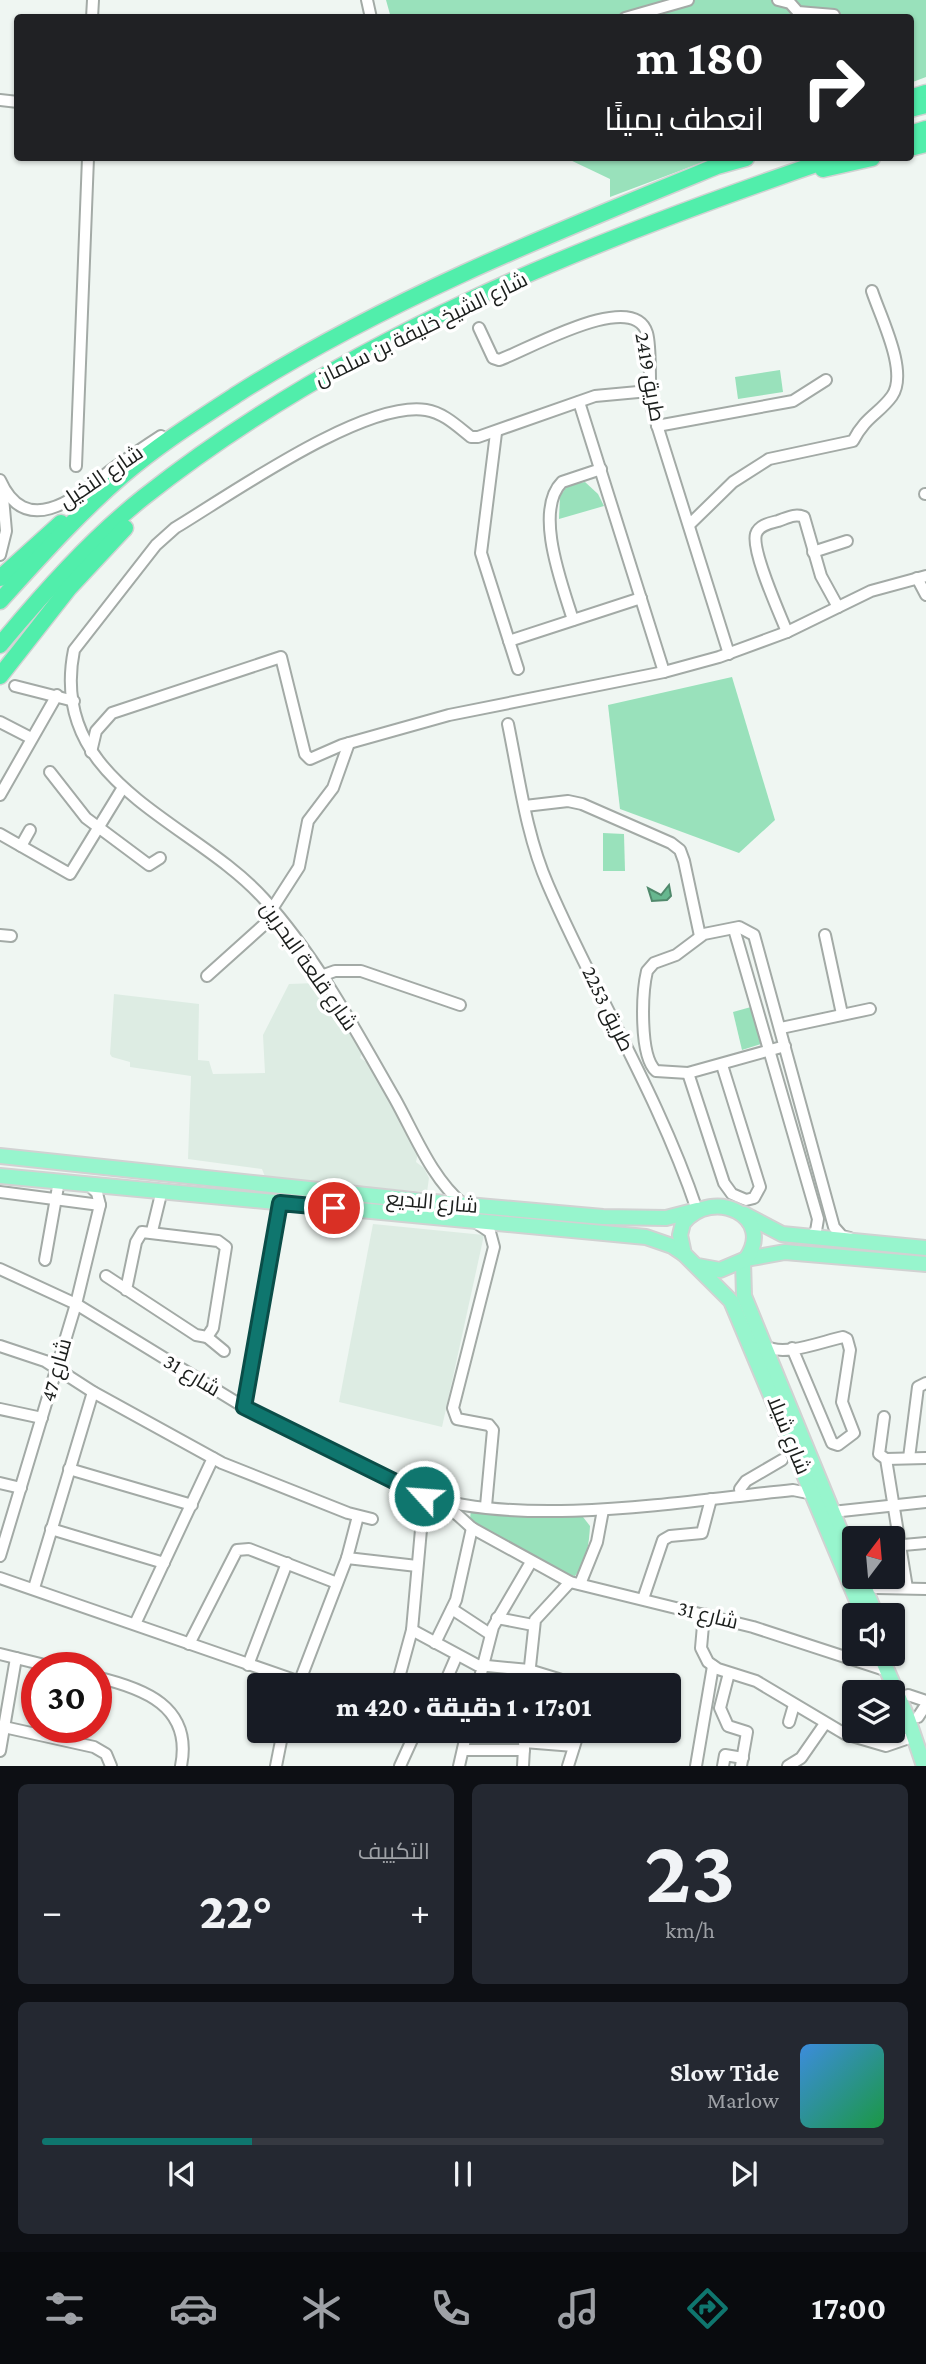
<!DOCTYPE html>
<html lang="ar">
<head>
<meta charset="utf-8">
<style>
	:root { --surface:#171b24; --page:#242831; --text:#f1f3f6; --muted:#9ea1a6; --line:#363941; --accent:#0f766e }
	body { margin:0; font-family:"Crimson Pro",Cairo,serif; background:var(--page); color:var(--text); direction:rtl; height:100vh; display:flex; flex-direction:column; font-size:26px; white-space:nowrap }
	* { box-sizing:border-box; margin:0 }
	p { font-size:23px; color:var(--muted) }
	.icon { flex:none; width:38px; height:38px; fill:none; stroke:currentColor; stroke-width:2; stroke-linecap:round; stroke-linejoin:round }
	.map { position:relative; height:1766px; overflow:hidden; direction:ltr }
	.side { display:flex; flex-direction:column; gap:18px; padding:18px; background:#0d0f14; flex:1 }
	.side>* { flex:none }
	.hud { position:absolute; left:14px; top:14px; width:900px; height:147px; border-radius:7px; box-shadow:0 2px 5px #0004; direction:rtl; background:#202124; color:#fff; overflow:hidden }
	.needle { width:46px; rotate:16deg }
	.buttons { position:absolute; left:842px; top:1526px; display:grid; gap:14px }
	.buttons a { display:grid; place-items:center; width:63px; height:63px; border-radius:7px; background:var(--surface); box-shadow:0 2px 5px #0004; font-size:35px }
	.speed { position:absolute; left:21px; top:1652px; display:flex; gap:14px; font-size:35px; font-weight:700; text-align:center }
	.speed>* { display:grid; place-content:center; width:91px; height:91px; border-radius:50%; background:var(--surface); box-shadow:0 2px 5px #0004; line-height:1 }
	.speed .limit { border:10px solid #d22; background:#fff; color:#111 }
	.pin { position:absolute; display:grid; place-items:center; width:60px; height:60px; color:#fff; margin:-30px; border:4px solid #fff; border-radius:50%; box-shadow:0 2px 7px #0007 }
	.me { position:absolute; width:77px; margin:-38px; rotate:296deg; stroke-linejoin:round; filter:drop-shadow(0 0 5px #0008) }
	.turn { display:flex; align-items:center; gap:24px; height:147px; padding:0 35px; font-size:32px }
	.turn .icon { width:91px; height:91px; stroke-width:2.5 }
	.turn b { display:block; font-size:49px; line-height:60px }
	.big { font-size:52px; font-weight:800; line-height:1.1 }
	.side .card { flex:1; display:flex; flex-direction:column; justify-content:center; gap:10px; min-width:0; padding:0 24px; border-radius:10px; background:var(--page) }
	.side .dial { align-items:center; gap:0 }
	.dial b { font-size:91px; line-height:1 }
	.song { display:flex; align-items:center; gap:21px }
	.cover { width:84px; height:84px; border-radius:10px; background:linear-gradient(135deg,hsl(210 70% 55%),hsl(140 70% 35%)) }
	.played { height:7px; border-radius:4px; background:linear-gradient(90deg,var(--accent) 25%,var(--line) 25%) }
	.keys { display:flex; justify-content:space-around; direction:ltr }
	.heat { display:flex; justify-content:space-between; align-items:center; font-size:38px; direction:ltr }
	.side .tiles { flex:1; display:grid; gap:18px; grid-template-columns:1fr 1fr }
	.card:last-child { grid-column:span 2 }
	.trip { position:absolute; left:247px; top:1673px; width:434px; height:70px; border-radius:7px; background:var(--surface); box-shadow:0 2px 5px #0004; font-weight:800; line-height:70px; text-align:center; direction:rtl }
	.tabs { display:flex; height:112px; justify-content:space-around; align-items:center; background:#090b0e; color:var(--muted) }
	.tabs .icon { width:49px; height:49px }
	.tabs .current { color:var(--accent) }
	.tabs b { font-size:32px; color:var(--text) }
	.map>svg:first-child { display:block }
	.built { fill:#ddece3 }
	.green { fill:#99e1bb }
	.water { fill:#67b78f; stroke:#50896c; stroke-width:2 }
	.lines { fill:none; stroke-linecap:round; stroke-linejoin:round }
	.minor-casing { stroke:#a3aaa6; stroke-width:14 }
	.major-casing { stroke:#d1d2d2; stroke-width:18 }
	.highway-casing { stroke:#d1d2d2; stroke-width:19 }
	.minor { stroke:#fff; stroke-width:10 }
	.major { stroke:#97f5cd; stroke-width:14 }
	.highway { stroke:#51eeab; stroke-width:16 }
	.route-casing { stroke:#0a4d48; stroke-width:18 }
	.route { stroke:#0f766e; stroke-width:12 }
	.labels { text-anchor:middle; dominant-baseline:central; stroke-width:7; stroke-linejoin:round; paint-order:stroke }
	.street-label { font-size:21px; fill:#1b1e1c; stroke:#fff }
</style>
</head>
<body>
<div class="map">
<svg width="926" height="1766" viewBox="0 0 926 1766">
	<rect width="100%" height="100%" fill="#eff6f2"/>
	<g class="built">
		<path d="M317,983L362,1053L360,1058L368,1063L418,1153L416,1162L424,1168L429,1178L427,1192L266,1179L262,1169L188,1159L191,1076L130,1067V1062L112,1057L110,1054L114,994L199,1004L198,1060L209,1061L213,1074L265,1073L263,1035L289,984Z"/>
		<path d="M373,1224L484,1235L442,1427L339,1402Z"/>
	</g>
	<g class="green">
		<path d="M386,0H926V77L910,83V18H391Z"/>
		<path d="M566,158H714L610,197V179Z"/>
		<path d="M780,370L783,392L738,399L735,377Z"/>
		<path d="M585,482L598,494L604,506L559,519L560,496L568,485Z"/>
		<path d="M732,677L775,820L739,853L620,809L608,705Z"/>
		<path d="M603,833L624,834L625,871H603Z"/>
		<path d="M751,1007L761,1044L742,1050L733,1012Z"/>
		<path d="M471,1510L583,1517L590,1526C589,1544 587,1561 575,1576C545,1572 493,1538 470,1519Z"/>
	</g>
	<path class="water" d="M669,885L671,896L667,900L652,901L648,888L661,895Z"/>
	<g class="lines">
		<g class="minor-casing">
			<g id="minor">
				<path d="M367,0L371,18"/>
				<path d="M778,0L790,3L798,12L834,15"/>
				<path d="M92,18L93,0"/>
				<path d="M625,18L688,0"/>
				<path d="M0,100L18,102"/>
				<path d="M479,328L493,358L499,360C526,351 633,288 647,333C652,350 648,386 652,409L729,654"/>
				<path d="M579,402L664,672"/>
				<path d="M657,426L793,401L826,380"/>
				<path d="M496,433L481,553L518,669"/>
				<path d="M76,466L88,158"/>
				<path d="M0,480C27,541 79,495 111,470C128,458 144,447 161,436"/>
				<path d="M925,494H926"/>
				<path d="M689,525L733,482L769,459L853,441C866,416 879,414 892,396C909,372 880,316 872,291"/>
				<path d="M813,552L847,541"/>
				<path d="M0,555L6,531L2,486"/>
				<path d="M917,578L926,595"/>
				<path d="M573,620C563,587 533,511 562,482L601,469"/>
				<path d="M787,632C780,614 751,551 756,534C759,525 770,523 778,521C787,518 795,513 804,517L821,576L838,607"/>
				<path d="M509,641L641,598"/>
				<path d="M15,686L74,701"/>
				<path d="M0,722L31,738"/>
				<path d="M508,724C519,777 526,835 548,885C595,994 659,1096 697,1210"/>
				<path d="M91,752L96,731L112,713L281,657L305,754L310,759L342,745L449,715L664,672L719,657L787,632L871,591L926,576"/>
				<path d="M50,772L86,818L149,865L160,858"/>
				<path d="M0,795L57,695"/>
				<path d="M525,806L568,801L582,804L671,843L680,850L684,861L700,936"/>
				<path d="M0,834L70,874L122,789"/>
				<path d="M21,846L30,830"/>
				<path d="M272,909L299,867L308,821L333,788L349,743"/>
				<path d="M734,929L818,1219L816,1231L809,1237"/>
				<path d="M0,935L11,936"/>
				<path d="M825,935L842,1014"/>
				<path d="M207,976L276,914"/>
				<path d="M321,976L335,971H361L460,1005"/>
				<path d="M781,1028L870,1009"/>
				<path d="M785,1046L688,1073L656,1071C639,1056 642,992 647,971L654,963L676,955L704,934L739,927L754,935L834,1227L842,1236L850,1238"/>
				<path d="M688,1073L724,1183L732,1194L746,1200L754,1198L760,1187L722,1065"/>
				<path d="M0,1192L100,1205"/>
				<path d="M464,1205C432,1179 415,1135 395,1099C356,1031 317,958 264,899C193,820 47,784 74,650L156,545L175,528C230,495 364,400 426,410C444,413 457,426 471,437H478L595,396L649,391"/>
				<path d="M475,1222L490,1232L494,1247L453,1408L457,1419L489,1425L493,1430L486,1506"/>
				<path d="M152,1231L162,1190"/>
				<path d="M45,1260L59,1181"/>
				<path d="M0,1269L76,1304L244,1407L424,1496C530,1528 683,1501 793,1490L813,1494"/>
				<path d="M106,1276L196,1335L207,1337L213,1328L226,1247L218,1241L142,1232L136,1242L126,1290"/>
				<path d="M207,1337L224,1351"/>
				<path d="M0,1346L45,1361L93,1392L222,1463L348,1513L372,1519"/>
				<path d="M764,1346C785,1357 820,1342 843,1337L847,1339L850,1350L842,1402L854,1433L838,1445L832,1443L792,1348"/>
				<path d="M244,1407L280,1203"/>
				<path d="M0,1409L42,1418"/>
				<path d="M884,1417L879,1454L886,1459L907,1588"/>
				<path d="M909,1458L918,1387L926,1383"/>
				<path d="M886,1459L926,1458"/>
				<path d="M69,1469L192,1505"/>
				<path d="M0,1483L21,1488"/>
				<path d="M741,1495L740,1489L746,1481L782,1460"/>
				<path d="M442,1501L472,1528L570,1582L753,1627L888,1671"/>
				<path d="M832,1512L926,1502"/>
				<path d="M51,1529L164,1563"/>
				<path d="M892,1546L926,1543"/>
				<path d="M0,1556L76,1304L100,1205L97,1193L89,1185"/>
				<path d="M347,1558L417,1566"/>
				<path d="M0,1578L309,1685"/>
				<path d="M861,1580L877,1588L926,1589"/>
				<path d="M580,1584L597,1542L603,1510"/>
				<path d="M34,1588L93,1392"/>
				<path d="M643,1599L663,1540L670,1536L702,1533L711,1499"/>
				<path d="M452,1609L490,1634"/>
				<path d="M704,1614L701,1648L708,1662L718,1669L756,1681L845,1734L886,1746L915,1736"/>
				<path d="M497,1618L533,1625"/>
				<path d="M135,1624L213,1458"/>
				<path d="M412,1630L477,1665L529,1670L578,1685"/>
				<path d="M435,1643L456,1600L472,1528"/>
				<path d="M189,1644L237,1550L249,1549L337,1583"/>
				<path d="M0,1654L57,1668"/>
				<path d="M248,1665L287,1563"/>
				<path d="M729,1673L720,1708L728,1726L747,1732L741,1766"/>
				<path d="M96,1677C143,1688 193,1706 181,1766"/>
				<path d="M299,1683L347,1558L358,1516"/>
				<path d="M397,1685L412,1630L424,1496"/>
				<path d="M444,1685L457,1655"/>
				<path d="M478,1685L493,1627L531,1562"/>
				<path d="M528,1685L535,1620L570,1582"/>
				<path d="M908,1695L926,1701"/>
				<path d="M918,1717L926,1705"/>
				<path d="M789,1722L794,1705"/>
				<path d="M4,1727L94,1747L106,1754L111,1766"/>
				<path d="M524,1742L574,1746"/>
				<path d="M463,1750H524"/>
				<path d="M0,1751L16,1658"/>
				<path d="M276,1766L283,1731"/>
				<path d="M400,1766L416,1731"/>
				<path d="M459,1766L467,1731"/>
				<path d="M523,1766L525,1731"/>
				<path d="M568,1766L579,1731"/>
				<path d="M696,1766L713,1666"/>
				<path d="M723,1766L725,1755L743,1758"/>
				<path d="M788,1766L801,1758L824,1725"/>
			</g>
		</g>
		<g class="major-casing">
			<g id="major">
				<path d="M0,1156L422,1201L603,1217L666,1218L697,1210"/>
				<path d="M0,1176L646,1237L672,1246L684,1254"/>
				<path d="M744,1214L782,1234L926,1248"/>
				<path d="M746,1259L785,1252L926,1264"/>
				<path d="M743,1261L744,1296L854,1564"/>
				<path d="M698,1266L720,1270L746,1259C776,1217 713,1186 683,1223L680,1235L684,1254L731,1301L863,1615"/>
				<path d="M860,1577L876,1615"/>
				<path d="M880,1654L908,1719L924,1766"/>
			</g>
		</g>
		<g class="highway-casing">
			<g id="highway">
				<path d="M910,98L926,93"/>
				<path d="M910,109L926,105"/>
				<path d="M910,134L926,129"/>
				<path d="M910,148L926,144"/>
				<path d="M823,169L872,158"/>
				<path d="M0,578L61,523"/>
				<path d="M0,601C39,558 78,514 122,476C158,445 199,419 239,393C388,299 553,233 717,166L746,158"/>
				<path d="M0,645C43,593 91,539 144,497C346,337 592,240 834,158"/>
				<path d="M0,676L69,588L125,528"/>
			</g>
		</g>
		<use href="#minor" class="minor"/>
		<use href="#major" class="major"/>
		<use href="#highway" class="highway"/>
	</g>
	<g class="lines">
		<g class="route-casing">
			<path id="route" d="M334,1208L280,1203L244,1407L424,1496"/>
		</g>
		<use href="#route" class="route"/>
	</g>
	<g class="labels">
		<g class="street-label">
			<text transform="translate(421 329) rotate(-26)">شارع الشيخ خليفة بن سلمان</text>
			<text transform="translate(650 377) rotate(80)">طريق 2419</text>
			<text transform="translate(101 477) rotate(-34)">شارع النخيل</text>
			<text transform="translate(309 966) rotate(55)">شارع قلعة البحرين</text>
			<text transform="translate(608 1009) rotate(64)">طريق 2253</text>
			<text transform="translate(432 1202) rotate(5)">شارع البديع</text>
			<text transform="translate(56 1370) rotate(-74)">شارع 47</text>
			<text transform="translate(192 1375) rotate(31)">شارع 31</text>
			<text transform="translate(789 1435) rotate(68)">شارع شيلا</text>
			<text transform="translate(708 1615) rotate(14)">شارع 31</text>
		</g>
	</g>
</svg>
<div class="buttons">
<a><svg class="needle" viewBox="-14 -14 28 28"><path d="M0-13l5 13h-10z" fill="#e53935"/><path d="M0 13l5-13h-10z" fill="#9ea1a6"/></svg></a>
<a><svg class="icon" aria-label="sound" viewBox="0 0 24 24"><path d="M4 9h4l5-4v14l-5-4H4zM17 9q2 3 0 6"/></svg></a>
<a><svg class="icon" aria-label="layers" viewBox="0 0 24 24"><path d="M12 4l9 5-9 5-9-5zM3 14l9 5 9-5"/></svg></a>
</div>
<div class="speed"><div class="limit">30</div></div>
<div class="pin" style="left:334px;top:1208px;background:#d93025"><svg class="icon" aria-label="arrive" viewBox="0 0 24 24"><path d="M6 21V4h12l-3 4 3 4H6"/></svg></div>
<svg class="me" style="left:424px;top:1496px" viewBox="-20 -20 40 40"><circle r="17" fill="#0f766e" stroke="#fff" stroke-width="3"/><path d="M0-11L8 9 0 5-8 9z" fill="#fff"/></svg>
<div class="trip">17:01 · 1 دقيقة · 420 m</div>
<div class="hud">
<div class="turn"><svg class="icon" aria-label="right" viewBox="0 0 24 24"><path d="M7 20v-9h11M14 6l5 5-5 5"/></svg><div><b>180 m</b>انعطف يمينًا</div></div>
</div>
</div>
<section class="side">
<div class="tiles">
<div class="card dial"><b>23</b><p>km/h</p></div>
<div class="card"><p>التكييف</p>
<div class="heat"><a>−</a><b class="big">22°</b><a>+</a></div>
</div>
<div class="card">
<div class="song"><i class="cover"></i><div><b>Slow Tide</b><p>Marlow</p></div></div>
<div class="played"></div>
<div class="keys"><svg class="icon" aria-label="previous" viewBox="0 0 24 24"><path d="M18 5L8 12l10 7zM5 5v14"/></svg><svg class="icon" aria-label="pause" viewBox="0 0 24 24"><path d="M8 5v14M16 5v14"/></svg><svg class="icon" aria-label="next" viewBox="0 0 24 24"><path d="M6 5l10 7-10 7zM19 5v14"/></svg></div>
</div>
</div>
</section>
<nav class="tabs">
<b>17:00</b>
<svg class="icon current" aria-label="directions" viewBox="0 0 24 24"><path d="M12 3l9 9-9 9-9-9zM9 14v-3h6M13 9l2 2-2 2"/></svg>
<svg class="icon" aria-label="music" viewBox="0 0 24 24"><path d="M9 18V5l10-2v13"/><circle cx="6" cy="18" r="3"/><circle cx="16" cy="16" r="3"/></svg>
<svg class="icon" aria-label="phone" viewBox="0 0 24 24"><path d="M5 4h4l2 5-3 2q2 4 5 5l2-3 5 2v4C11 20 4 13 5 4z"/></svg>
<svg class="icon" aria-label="climate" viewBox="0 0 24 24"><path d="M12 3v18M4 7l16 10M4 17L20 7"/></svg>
<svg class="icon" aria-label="car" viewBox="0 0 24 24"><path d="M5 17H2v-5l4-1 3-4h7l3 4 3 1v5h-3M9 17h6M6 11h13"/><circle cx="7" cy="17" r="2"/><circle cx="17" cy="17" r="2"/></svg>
<svg class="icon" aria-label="filters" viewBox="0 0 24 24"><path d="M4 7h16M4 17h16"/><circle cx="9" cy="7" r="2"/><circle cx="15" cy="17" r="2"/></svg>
</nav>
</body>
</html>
